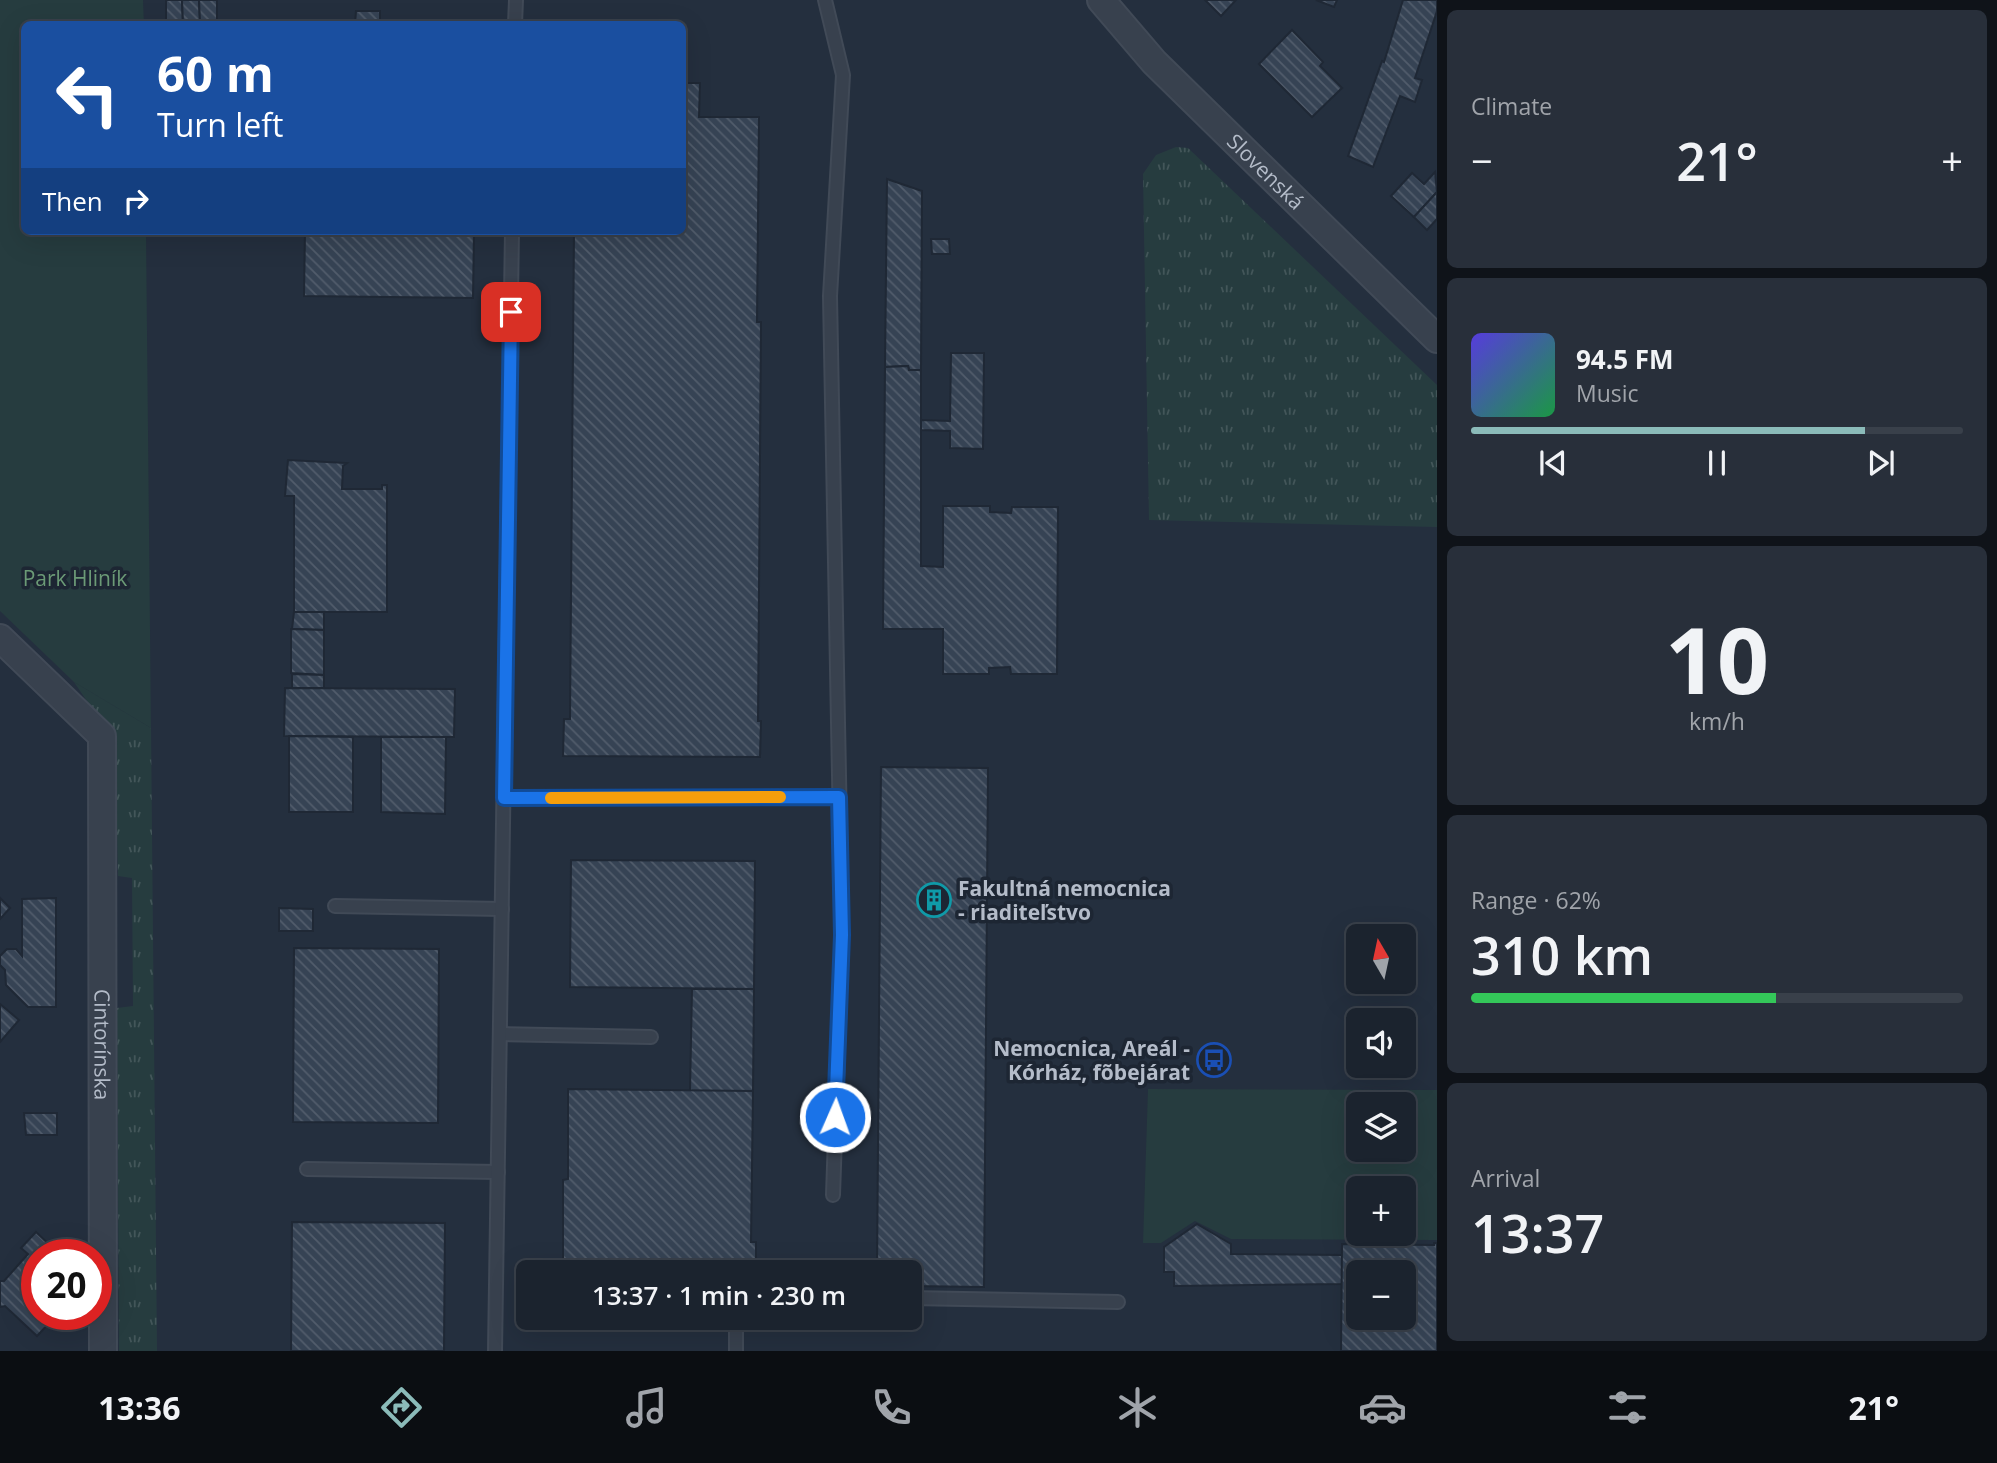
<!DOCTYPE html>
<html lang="en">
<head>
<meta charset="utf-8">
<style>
	:root { --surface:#1b232e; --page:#282f3a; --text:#f1f3f6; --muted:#a0a4aa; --line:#39404a; --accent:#8bbbb9 }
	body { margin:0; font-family:"Open Sans",sans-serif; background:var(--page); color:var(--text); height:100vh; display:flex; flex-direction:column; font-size:26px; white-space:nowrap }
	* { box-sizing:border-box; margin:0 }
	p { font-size:23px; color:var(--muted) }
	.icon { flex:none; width:38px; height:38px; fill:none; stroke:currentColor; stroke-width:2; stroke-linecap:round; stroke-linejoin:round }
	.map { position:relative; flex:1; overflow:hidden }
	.side { display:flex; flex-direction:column; gap:10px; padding:10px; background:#0f1319; width:560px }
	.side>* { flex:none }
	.hud { position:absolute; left:21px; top:21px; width:665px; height:214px; border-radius:10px; box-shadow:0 7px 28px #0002,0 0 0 2px var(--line); background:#1a4fa0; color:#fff; overflow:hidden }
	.needle { width:46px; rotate:351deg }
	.controls { position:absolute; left:1346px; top:924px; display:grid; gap:14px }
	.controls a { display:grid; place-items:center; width:70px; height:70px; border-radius:10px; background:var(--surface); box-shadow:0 7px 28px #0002,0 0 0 2px var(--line); font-size:35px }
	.speed { position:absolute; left:21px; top:1239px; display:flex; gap:14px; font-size:35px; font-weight:700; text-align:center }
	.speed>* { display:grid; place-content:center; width:91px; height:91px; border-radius:50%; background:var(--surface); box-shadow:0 7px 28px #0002,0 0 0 2px var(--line); line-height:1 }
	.speed .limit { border:10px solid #d22; background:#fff; color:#111 }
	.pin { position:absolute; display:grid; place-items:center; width:60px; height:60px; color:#fff; margin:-30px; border-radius:14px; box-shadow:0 4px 10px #0006 }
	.me { position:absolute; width:77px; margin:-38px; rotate:2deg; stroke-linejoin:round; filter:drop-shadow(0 0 5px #0008) }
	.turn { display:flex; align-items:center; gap:24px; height:147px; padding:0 21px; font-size:32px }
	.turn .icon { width:91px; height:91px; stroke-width:2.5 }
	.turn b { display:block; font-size:49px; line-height:60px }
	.then { display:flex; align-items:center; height:66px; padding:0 21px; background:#0003; gap:14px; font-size:26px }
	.big { font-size:52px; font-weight:600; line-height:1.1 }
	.side .card { flex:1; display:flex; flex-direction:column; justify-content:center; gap:10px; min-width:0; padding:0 24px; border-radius:10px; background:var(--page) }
	.side .dial { align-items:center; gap:0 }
	.dial b { font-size:91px; line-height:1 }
	.song { display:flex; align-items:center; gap:21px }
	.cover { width:84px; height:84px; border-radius:10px; background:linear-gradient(135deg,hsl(250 70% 55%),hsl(140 70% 35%)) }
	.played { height:7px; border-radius:4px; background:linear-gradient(90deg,var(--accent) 80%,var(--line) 80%) }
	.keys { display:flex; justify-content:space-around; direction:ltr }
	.heat { display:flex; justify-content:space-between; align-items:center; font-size:38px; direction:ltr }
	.charge { height:10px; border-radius:5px; background:linear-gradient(90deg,#34c759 62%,var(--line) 0) }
	.trip { position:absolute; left:516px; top:1260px; width:406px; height:70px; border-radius:10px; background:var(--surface); box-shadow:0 7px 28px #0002,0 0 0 2px var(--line); font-weight:600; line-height:70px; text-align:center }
	.dock { display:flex; height:112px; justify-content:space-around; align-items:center; background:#0b0e12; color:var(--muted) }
	.dock .icon { width:49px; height:49px }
	.dock .current { color:var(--accent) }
	.dock b { font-size:32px; color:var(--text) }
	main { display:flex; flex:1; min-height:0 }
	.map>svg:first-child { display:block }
	.grass { fill:url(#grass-tufts) }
	.park { fill:#263c3f; fill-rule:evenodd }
	.building { fill:url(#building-back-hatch); stroke:#1f2835; stroke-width:2; fill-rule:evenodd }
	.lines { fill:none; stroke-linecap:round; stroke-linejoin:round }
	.lane-casing { stroke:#414a57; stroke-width:16 }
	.street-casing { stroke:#414a57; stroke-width:30 }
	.lane { stroke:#38414e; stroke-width:12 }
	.street { stroke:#38414e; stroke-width:26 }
	.route-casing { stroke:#114b97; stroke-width:18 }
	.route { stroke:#1a73e8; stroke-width:12 }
	.slow { stroke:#f59e0b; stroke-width:12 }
	.labels { text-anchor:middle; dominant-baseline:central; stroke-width:7; stroke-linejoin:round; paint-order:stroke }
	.street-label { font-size:21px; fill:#b4bcc9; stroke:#1d2633 }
	.park-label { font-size:21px; fill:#6b9a76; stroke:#1d2633 }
	.poi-label { font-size:21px; font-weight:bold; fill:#b4bcc9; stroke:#1d2633; text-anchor:start }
</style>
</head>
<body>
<main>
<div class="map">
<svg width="1437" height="1351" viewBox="0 0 1437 1351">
	<defs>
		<pattern id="grass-tufts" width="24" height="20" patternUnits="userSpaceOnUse" patternTransform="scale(1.75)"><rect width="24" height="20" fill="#263c3f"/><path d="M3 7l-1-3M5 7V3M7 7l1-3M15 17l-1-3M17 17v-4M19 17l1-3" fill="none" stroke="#435659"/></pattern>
		<pattern id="building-back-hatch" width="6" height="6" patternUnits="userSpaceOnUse" patternTransform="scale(1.75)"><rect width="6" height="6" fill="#364354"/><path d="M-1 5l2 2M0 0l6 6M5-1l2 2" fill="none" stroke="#515c6b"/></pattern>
	</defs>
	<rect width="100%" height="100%" fill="#242f3e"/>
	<g class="grass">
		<path d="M1176,147L1188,148L1437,385V527L1149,520L1143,174L1156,155Z"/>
		<path d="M74,682L151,728L157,1351H119L117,1008L133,1006L132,878L118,876L115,742Z"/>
	</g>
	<g class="park">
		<path d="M0,0H143L144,24H24V231H146L151,728L74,682L0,611Z"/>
		<path d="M1148,1089L1437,1090V1240L1231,1239L1195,1221L1161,1243H1143ZM1358,1104H1404V1150H1358ZM1358,1188H1404V1234H1358Z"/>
	</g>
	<g class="building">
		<path d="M166,0H182L183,23H166Z"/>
		<path d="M182,0H199L200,22L183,23Z"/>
		<path d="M199,0H217V22H200Z"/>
		<path d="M1205,0H1236L1221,16Z"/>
		<path d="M1316,0H1337L1334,7Z"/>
		<path d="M1403,0H1437V11L1415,78L1422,80L1415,102L1400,96L1373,167L1348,156L1382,61L1384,62Z"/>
		<path d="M356,11H380V24H355Z"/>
		<path d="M1292,30L1323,62L1320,66L1342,88L1312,117L1259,64Z"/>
		<path d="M682,83H700L699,117H759L757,322H761L758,721H761L760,757L563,756L564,719H570L574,231H682Z"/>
		<path d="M1435,172L1437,192L1414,217L1391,196L1412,173L1424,184Z"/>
		<path d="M887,179L922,191L921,370H909L908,366L885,367Z"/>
		<path d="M1437,192V219L1427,230L1414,217Z"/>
		<path d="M305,231H474L473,298L304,296Z"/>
		<path d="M931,239H949L950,254H932Z"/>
		<path d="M951,353H984L983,449L950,448V431L921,430V420L950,421Z"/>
		<path d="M908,366L909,370H921V566L943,567V506H990V512L1011,513L1012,507H1058L1057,674H1011L1010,667L989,668V674H943V629H883L885,367Z"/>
		<path d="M288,460L347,463L343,466L342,489H382V485H387V612H294V496H285Z"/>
		<path d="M294,612H324V630L292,629Z"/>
		<path d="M291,629L324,630V675L291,673Z"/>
		<path d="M292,674L324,675V688H292Z"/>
		<path d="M285,688L455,689L454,737L284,736Z"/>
		<path d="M289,736L353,737V812H289Z"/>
		<path d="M381,737H446L445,814L381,812Z"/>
		<path d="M881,767L988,768L984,1287L910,1286V1272H877Z"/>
		<path d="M571,860L755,861L754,989L570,987Z"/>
		<path d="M0,898L10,908L0,919Z"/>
		<path d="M56,898V1007H28L6,985L5,970L0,965V956L7,949H16L22,956V899Z"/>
		<path d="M279,908L313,909V931H279Z"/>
		<path d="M294,948L439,949L438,1123L293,1122Z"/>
		<path d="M692,989H754L753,1091H690Z"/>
		<path d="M0,1004L19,1020L0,1042Z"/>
		<path d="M568,1089L753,1091L751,1242H756V1272H563V1180L568,1179Z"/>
		<path d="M24,1113H57V1135H26Z"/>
		<path d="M292,1222L445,1223L444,1351H291Z"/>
		<path d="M1197,1224L1231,1244V1254L1342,1255V1284L1174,1286V1272H1164V1247Z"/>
		<path d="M36,1232L56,1251L57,1255H37V1314H48L53,1319L37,1336L5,1306L0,1307V1281H4L28,1254L21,1248Z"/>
		<path d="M1434,1243H1437V1351H1341L1342,1244L1434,1245ZM1358,1272H1404V1318H1358Z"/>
	</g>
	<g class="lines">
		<g class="lane-casing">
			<g id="lane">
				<path d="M825,0L843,75L830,296L842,935L833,1195"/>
				<path d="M515,24L516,0"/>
				<path d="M504,798L839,797"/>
				<path d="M335,906L502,909"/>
				<path d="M500,1034L651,1037"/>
				<path d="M307,1169L498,1172"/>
				<path d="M910,1298L1118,1302"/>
				<path d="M736,1318V1351"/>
				<path d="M495,1351L512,231"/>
			</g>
		</g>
		<g class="street-casing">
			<g id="street">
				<path id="s1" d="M1101,0L1154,62L1437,339"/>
				<path id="s2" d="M0,638L102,736L103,1351"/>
			</g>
		</g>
		<use href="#lane" class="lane"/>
		<use href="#street" class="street"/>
	</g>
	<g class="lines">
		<g class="route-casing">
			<path id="route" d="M511,312L504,798L839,797L842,935L835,1117"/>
		</g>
		<use href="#route" class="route"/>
		<path class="slow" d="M551,798L780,797"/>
	</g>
	<defs>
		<g id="building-ring" transform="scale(1.75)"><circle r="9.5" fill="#1d2633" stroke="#0f9aa8" stroke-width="1.5"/><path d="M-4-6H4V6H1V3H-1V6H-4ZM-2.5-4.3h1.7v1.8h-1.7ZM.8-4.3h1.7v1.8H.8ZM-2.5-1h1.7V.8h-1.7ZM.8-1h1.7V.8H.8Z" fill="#0f9aa8"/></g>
		<g id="bus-ring" transform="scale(1.75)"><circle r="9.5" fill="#1d2633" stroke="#1a4fb4" stroke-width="1.5"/><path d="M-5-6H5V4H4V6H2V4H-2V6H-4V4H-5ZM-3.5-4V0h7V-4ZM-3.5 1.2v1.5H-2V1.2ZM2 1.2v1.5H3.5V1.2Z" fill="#1a4fb4"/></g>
	</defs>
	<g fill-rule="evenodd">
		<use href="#building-ring" x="934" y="900"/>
		<use href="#bus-ring" x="1214" y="1060"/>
	</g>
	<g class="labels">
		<g class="street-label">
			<text stroke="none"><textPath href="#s1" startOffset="238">Slovenská</textPath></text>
			<text stroke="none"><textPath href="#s2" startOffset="450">Cintorínska</textPath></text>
		</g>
		<g class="park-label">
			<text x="75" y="578">Park Hliník</text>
		</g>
		<g class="poi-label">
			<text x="958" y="888">Fakultná nemocnica<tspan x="958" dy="24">- riaditeľstvo</tspan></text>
			<text x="1190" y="1048" text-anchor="end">Nemocnica, Areál -<tspan x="1190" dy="24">Kórház, fõbejárat</tspan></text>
		</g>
	</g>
</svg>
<div class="controls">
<a><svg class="needle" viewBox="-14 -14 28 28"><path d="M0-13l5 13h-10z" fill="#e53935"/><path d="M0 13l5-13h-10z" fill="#a0a4aa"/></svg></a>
<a><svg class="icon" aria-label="sound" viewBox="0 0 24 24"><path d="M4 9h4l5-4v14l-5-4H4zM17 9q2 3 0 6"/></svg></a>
<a><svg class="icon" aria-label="layers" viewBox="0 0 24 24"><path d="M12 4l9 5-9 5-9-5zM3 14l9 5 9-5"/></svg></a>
<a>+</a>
<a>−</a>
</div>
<div class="speed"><div class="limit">20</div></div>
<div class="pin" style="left:511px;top:312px;background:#d93025"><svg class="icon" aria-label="arrive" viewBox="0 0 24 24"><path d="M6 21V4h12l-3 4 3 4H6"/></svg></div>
<svg class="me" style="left:835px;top:1117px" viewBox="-20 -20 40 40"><circle r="17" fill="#1a73e8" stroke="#fff" stroke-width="3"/><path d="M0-11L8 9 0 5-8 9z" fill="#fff"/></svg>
<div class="trip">13:37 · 1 min · 230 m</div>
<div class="hud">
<div class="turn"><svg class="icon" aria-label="left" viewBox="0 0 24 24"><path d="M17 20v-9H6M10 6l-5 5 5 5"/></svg><div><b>60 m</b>Turn left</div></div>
<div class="then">Then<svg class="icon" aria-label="right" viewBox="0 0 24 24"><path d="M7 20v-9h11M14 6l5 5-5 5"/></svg></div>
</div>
</div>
<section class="side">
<div class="card"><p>Climate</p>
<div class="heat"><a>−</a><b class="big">21°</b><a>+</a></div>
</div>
<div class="card">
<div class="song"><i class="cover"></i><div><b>94.5 FM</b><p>Music</p></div></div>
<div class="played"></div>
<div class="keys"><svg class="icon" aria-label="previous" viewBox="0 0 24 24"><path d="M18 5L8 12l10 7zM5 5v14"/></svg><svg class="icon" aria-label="pause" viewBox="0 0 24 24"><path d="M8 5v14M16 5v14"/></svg><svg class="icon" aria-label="next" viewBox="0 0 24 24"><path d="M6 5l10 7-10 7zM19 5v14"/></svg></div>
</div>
<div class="card dial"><b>10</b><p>km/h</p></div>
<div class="card"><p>Range · 62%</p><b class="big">310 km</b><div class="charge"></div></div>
<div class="card"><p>Arrival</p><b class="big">13:37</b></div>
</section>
</main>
<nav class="dock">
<b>13:36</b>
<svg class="icon current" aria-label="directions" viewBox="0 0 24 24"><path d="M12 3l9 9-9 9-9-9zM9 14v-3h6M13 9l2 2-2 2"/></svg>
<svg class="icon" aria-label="music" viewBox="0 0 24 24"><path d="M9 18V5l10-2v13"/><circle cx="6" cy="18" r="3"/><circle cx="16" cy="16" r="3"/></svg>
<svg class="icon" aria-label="phone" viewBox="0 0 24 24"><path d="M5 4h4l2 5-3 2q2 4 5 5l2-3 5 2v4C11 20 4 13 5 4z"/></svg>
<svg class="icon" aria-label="climate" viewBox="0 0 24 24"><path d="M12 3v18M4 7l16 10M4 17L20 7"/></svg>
<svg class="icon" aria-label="car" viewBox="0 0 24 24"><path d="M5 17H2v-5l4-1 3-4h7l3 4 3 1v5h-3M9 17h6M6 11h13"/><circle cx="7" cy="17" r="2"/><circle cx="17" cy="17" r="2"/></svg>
<svg class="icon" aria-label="filters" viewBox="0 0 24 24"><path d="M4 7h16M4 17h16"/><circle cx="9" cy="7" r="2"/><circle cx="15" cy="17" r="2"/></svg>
<b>21°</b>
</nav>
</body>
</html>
